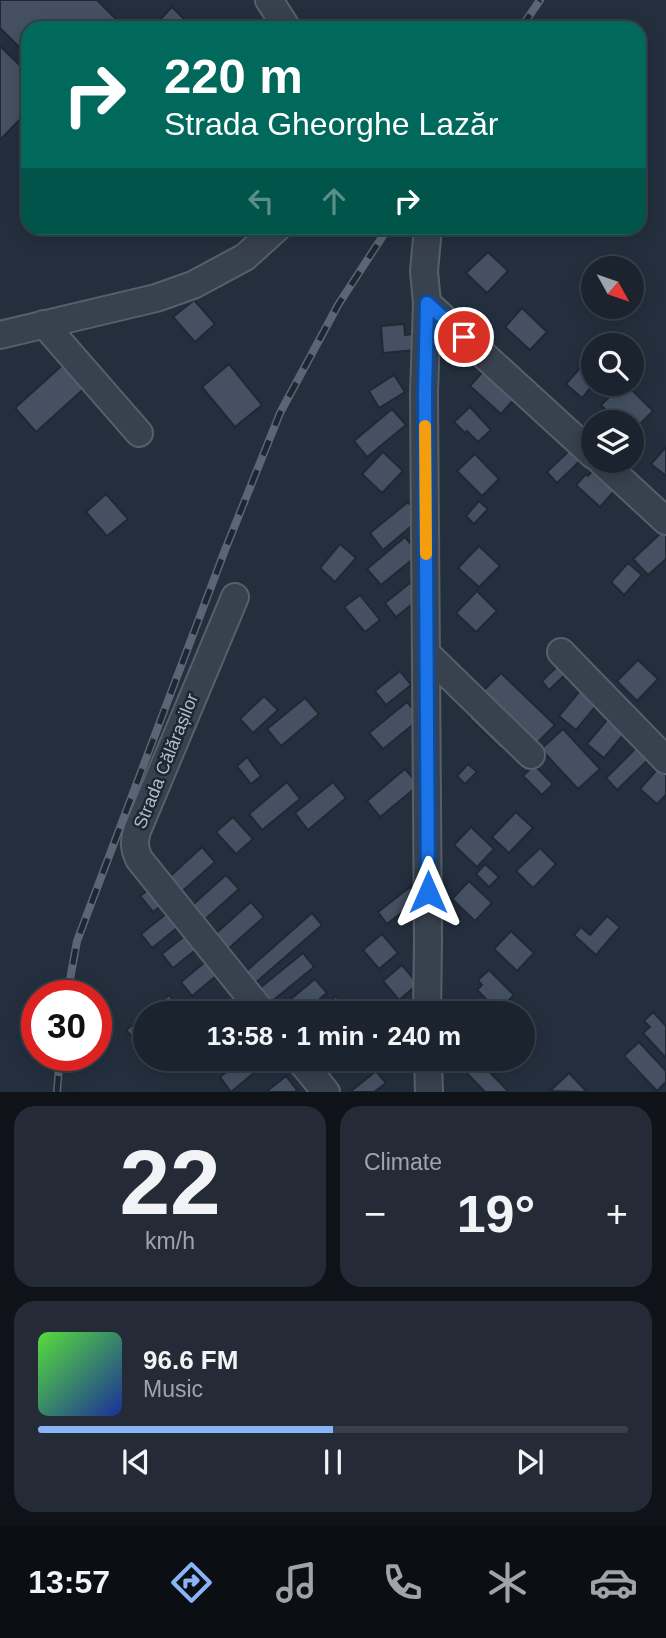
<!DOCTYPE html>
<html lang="en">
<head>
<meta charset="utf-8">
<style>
	:root { --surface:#1b232e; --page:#242b36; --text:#f1f3f6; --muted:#a0a4aa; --line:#39404a; --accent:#8ab4f8 }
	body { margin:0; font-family:Arial,sans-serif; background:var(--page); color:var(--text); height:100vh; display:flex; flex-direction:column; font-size:26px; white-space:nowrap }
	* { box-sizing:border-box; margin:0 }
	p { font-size:23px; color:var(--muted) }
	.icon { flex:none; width:38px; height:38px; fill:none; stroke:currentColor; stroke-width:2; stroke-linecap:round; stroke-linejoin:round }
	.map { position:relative; height:1092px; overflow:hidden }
	.sheet { display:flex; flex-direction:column; gap:14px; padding:14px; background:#0f1319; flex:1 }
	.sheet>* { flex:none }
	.top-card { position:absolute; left:21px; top:21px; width:625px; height:214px; border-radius:21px; box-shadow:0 4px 18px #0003,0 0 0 2px var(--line); background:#00695c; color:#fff; overflow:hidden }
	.needle { width:46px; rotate:130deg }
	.fabs { position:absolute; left:581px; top:256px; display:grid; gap:14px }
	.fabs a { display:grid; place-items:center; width:63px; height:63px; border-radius:50%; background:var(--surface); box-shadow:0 4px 18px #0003,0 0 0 2px var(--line); font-size:35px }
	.speed { position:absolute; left:21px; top:980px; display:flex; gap:14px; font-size:35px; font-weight:700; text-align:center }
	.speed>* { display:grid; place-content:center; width:91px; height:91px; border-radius:50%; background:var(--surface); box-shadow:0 4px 18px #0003,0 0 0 2px var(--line); line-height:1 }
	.speed .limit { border:10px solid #d22; background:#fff; color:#111 }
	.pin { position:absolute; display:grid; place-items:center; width:60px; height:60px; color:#fff; margin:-30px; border:4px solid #fff; border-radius:50%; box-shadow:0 2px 7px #0007 }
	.me { position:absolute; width:77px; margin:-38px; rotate:0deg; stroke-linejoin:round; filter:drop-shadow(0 0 5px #0008) }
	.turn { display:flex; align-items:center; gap:24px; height:147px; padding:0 28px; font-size:32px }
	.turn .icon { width:91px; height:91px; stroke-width:2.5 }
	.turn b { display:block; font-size:49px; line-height:60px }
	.lanes { display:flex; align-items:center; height:66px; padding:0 28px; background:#0003; justify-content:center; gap:35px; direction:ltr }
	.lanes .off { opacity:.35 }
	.big { font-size:52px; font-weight:600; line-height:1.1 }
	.sheet .card { flex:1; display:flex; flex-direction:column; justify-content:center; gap:10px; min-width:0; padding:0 24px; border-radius:21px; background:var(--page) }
	.sheet .dial { align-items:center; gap:0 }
	.dial b { font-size:91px; line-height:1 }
	.song { display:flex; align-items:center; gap:21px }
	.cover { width:84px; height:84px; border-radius:10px; background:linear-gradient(135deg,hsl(110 70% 55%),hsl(230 70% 35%)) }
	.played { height:7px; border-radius:4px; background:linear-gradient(90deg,var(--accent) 50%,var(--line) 50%) }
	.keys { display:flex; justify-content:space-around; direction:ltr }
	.heat { display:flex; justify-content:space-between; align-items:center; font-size:38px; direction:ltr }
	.sheet .tiles { flex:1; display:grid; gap:14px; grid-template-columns:1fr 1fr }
	.card:last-child { grid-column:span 2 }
	.trip { position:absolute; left:133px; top:1001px; width:402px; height:70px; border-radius:35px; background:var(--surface); box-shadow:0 4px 18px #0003,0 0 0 2px var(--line); font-weight:600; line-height:70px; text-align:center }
	.tabs { display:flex; height:112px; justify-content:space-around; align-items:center; background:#0b0e12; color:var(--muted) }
	.tabs .icon { width:49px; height:49px }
	.tabs .on { color:var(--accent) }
	.tabs b { font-size:32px; color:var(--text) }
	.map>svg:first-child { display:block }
	.building { fill:#455162; stroke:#1f2835; stroke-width:2 }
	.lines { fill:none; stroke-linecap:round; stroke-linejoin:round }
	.minor-casing { stroke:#565f6c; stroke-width:30 }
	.minor { stroke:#38414e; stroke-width:26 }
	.rail-casing { stroke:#5a6575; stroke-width:8 }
	.rail { stroke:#1d2633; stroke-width:5; stroke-dasharray:16; stroke-linecap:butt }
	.route-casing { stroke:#114b97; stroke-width:18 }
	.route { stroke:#1a73e8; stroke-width:12 }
	.slow { stroke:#f59e0b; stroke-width:12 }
	.labels { text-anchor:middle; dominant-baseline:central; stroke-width:5; stroke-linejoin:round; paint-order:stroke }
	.street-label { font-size:18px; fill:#b4bcc9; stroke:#1d2633 }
</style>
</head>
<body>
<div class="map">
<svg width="666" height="1092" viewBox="0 0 666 1092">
	<rect width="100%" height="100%" fill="#242f3e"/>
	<g class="building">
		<path d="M0,0H97L120,23L116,28H28V56L0,28Z"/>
		<path d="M172,7L186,21L180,28H152Z"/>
		<path d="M0,46L28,73V111L0,140Z"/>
		<path d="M488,252L508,271L487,293L466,273Z"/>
		<path d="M194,300L215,324L195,342L173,317Z"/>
		<path d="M522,308L547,332L530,350L505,327Z"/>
		<path d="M404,324L405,335L415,334L416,350L383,353L381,326Z"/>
		<path d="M587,360L593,365L594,383L582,398L566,384Z"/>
		<path d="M67,361L88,385L36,432L15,408Z"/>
		<path d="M229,364L262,405L235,427L202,387Z"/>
		<path d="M486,368L517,396L501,414L470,386Z"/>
		<path d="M394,375L405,392L379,408L369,391Z"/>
		<path d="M623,383H625L653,411L632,432V422H618L601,405Z"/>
		<path d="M470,407L491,430L478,442L467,431L465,433L454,422Z"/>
		<path d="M392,409L406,425L367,457L354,441Z"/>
		<path d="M575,445L585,456L557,483L547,472Z"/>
		<path d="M666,447V476L651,464Z"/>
		<path d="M383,452L403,471L382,493L362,474Z"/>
		<path d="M475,454L499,479L482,496L457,471Z"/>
		<path d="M594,469L616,489L600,507L576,485L586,474L588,476Z"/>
		<path d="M106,494L128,519L107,536L86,512Z"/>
		<path d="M479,501L488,509L474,524L466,516Z"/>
		<path d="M408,502L421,518L383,550L370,533Z"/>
		<path d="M663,531L666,533V559L648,575L633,559Z"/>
		<path d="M405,537L419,554L381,585L367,569Z"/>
		<path d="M340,544L356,558L335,582L320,568Z"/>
		<path d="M479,546L500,566L479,587L458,568Z"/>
		<path d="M628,563L642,575L624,595L611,582Z"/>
		<path d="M410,583L421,597L396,617L385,603Z"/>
		<path d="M477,591L497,611L476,632L456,613Z"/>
		<path d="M360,595L380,620L365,632L344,607Z"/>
		<path d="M564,660L572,668L549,690L542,681Z"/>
		<path d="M638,660L658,679L637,701L617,681Z"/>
		<path d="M400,671L411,685L386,705L375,691Z"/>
		<path d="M501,673L555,725L537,743L483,691Z"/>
		<path d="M584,686L601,700L576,730L559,716Z"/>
		<path d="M264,696L278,710L253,733L240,719Z"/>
		<path d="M305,698L319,714L281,746L267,729Z"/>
		<path d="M407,702L421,718L383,749L369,733Z"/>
		<path d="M478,709L510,741L501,749L469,718Z"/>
		<path d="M611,715L628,729L604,758L587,744Z"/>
		<path d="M563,729L600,769L578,789L541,749Z"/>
		<path d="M642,742L654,754L617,790L606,778Z"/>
		<path d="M247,757L261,776L251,784L237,766Z"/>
		<path d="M468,764L477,772L465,784L457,776Z"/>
		<path d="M534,765L553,784L542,795L523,776Z"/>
		<path d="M661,765L666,770V795L657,804L640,789Z"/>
		<path d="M405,769L419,785L380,817L367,801Z"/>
		<path d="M287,782L300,799L262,830L249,814Z"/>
		<path d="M333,782L346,798L308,830L295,813Z"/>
		<path d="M516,812L533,828L509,853L492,837Z"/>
		<path d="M233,817L253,839L236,854L216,832Z"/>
		<path d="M471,827L494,849L477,867L454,845Z"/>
		<path d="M202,847L215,862L178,895L165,881Z"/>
		<path d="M540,848L556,864L533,888L516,871Z"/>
		<path d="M485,864L499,877L489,887L476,874Z"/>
		<path d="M226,875L239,889L202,922L189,908Z"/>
		<path d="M469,881L492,903L475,921L452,899Z"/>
		<path d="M410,887L419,899L387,924L378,912Z"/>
		<path d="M150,889L162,905L153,912L140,896Z"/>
		<path d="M251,902L264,917L227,950L214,935Z"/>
		<path d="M312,913L322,925L253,985L243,974Z"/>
		<path d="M166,914L177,928L152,948L141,934Z"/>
		<path d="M607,916L620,927L596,955L574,935L581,927L590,935Z"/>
		<path d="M511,931L534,953L517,971L494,949Z"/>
		<path d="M187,934L198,948L173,968L162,954Z"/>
		<path d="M382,934L398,953L379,969L363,950Z"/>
		<path d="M303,953L314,967L271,1002L260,988Z"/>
		<path d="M205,962L216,976L192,996L181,982Z"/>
		<path d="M402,965L418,984L399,1000L383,981Z"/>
		<path d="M489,970L514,995L498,1011L477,990L482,985L478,980Z"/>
		<path d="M315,979L327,993L302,1013H274Z"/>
		<path d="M169,995L180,1009L175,1013H147Z"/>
		<path d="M336,996L347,1010L344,1013H316Z"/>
		<path d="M413,999L424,1013H395Z"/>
		<path d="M224,1002L233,1013H210Z"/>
		<path d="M653,1012L666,1026V1058L643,1033L650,1027L644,1021Z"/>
		<path d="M145,1015V1038L138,1044L126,1030Z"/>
		<path d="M639,1042L666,1071V1082L657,1091L624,1056Z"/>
		<path d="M242,1059H271L231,1092L220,1077Z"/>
		<path d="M317,1059H345L325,1076L314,1062Z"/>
		<path d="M463,1059H477L508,1091L507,1092H485L458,1064Z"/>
		<path d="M376,1071L386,1083L374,1092H350Z"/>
		<path d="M569,1073L587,1092L550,1091Z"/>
		<path d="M286,1076L297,1090L295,1092H266Z"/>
	</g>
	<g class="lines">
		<g class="minor-casing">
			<g id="minor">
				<path d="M269,0L287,28"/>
				<path d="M427,303L593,455"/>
				<path d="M44,324L139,433"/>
				<path d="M0,335L156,298L193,285L245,257L277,228"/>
				<path d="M600,460L666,521"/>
				<path d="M235,597L137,831C134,842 134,848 139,859L263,1013"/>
				<path d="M561,652L666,760"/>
				<path d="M426,653L531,755"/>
				<path d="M427,1013L428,941L424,393L427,303L424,271L428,228"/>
				<path d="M299,1059L326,1092"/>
				<path d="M428,1059L429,1092"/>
			</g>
		</g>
		<use href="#minor" class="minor"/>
		<g class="rail-casing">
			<g id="rail">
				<path d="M521,28L540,0"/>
				<path d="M67,996L77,941L225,550L280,413L338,305L388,228"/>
				<path d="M57,1092L60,1055"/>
			</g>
		</g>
		<use href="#rail" class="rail"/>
	</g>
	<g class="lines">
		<g class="route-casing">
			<path id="route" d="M428,892L425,393L427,303L464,337"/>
		</g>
		<use href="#route" class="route"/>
		<path class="slow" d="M425,426L426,554"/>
	</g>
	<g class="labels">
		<g class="street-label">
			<text transform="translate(166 761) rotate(-68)">Strada Călărașilor</text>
		</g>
	</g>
</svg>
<div class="fabs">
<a><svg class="needle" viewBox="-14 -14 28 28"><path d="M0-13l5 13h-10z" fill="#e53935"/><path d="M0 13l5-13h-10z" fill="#a0a4aa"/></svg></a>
<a><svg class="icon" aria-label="search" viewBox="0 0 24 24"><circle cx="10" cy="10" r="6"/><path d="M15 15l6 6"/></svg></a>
<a><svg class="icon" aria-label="layers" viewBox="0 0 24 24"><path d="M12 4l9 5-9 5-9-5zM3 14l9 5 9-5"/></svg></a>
</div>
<div class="speed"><div class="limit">30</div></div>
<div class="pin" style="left:464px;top:337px;background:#d93025"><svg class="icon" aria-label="arrive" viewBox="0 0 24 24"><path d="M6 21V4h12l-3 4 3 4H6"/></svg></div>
<svg class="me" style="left:428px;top:892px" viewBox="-20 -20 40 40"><path d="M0-17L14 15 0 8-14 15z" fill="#1a73e8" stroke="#fff" stroke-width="4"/></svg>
<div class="trip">13:58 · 1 min · 240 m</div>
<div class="top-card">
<div class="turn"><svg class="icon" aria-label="right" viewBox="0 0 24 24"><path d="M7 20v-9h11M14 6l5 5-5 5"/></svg><div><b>220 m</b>Strada Gheorghe Lazăr</div></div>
<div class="lanes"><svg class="icon off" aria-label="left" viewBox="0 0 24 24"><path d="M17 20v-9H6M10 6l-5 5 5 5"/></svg><svg class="icon off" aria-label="ahead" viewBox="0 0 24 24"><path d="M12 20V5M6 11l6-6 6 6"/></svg><svg class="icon" aria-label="right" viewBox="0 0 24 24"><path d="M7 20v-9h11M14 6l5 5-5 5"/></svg></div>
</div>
</div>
<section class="sheet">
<div class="tiles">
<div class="card dial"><b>22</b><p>km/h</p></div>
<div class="card"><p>Climate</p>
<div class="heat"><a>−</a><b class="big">19°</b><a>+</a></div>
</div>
<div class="card">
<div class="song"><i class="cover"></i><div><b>96.6 FM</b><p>Music</p></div></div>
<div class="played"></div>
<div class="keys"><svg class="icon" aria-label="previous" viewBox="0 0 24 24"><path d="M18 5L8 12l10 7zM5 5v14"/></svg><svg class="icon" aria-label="pause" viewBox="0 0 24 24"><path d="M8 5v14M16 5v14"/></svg><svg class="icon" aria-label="next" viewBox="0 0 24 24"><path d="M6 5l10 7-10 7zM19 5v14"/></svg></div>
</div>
</div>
</section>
<nav class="tabs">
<b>13:57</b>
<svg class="icon on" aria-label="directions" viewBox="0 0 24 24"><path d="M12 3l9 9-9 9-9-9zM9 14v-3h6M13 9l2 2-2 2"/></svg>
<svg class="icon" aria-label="music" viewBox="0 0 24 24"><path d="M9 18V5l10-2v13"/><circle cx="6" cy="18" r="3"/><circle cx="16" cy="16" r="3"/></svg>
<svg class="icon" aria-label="phone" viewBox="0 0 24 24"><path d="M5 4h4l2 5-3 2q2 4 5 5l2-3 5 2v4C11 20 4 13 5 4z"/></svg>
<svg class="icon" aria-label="climate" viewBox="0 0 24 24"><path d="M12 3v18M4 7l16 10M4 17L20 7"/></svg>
<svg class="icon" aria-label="car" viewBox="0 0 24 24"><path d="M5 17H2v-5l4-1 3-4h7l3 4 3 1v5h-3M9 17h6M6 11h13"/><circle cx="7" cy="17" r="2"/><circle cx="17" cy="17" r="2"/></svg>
</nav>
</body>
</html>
